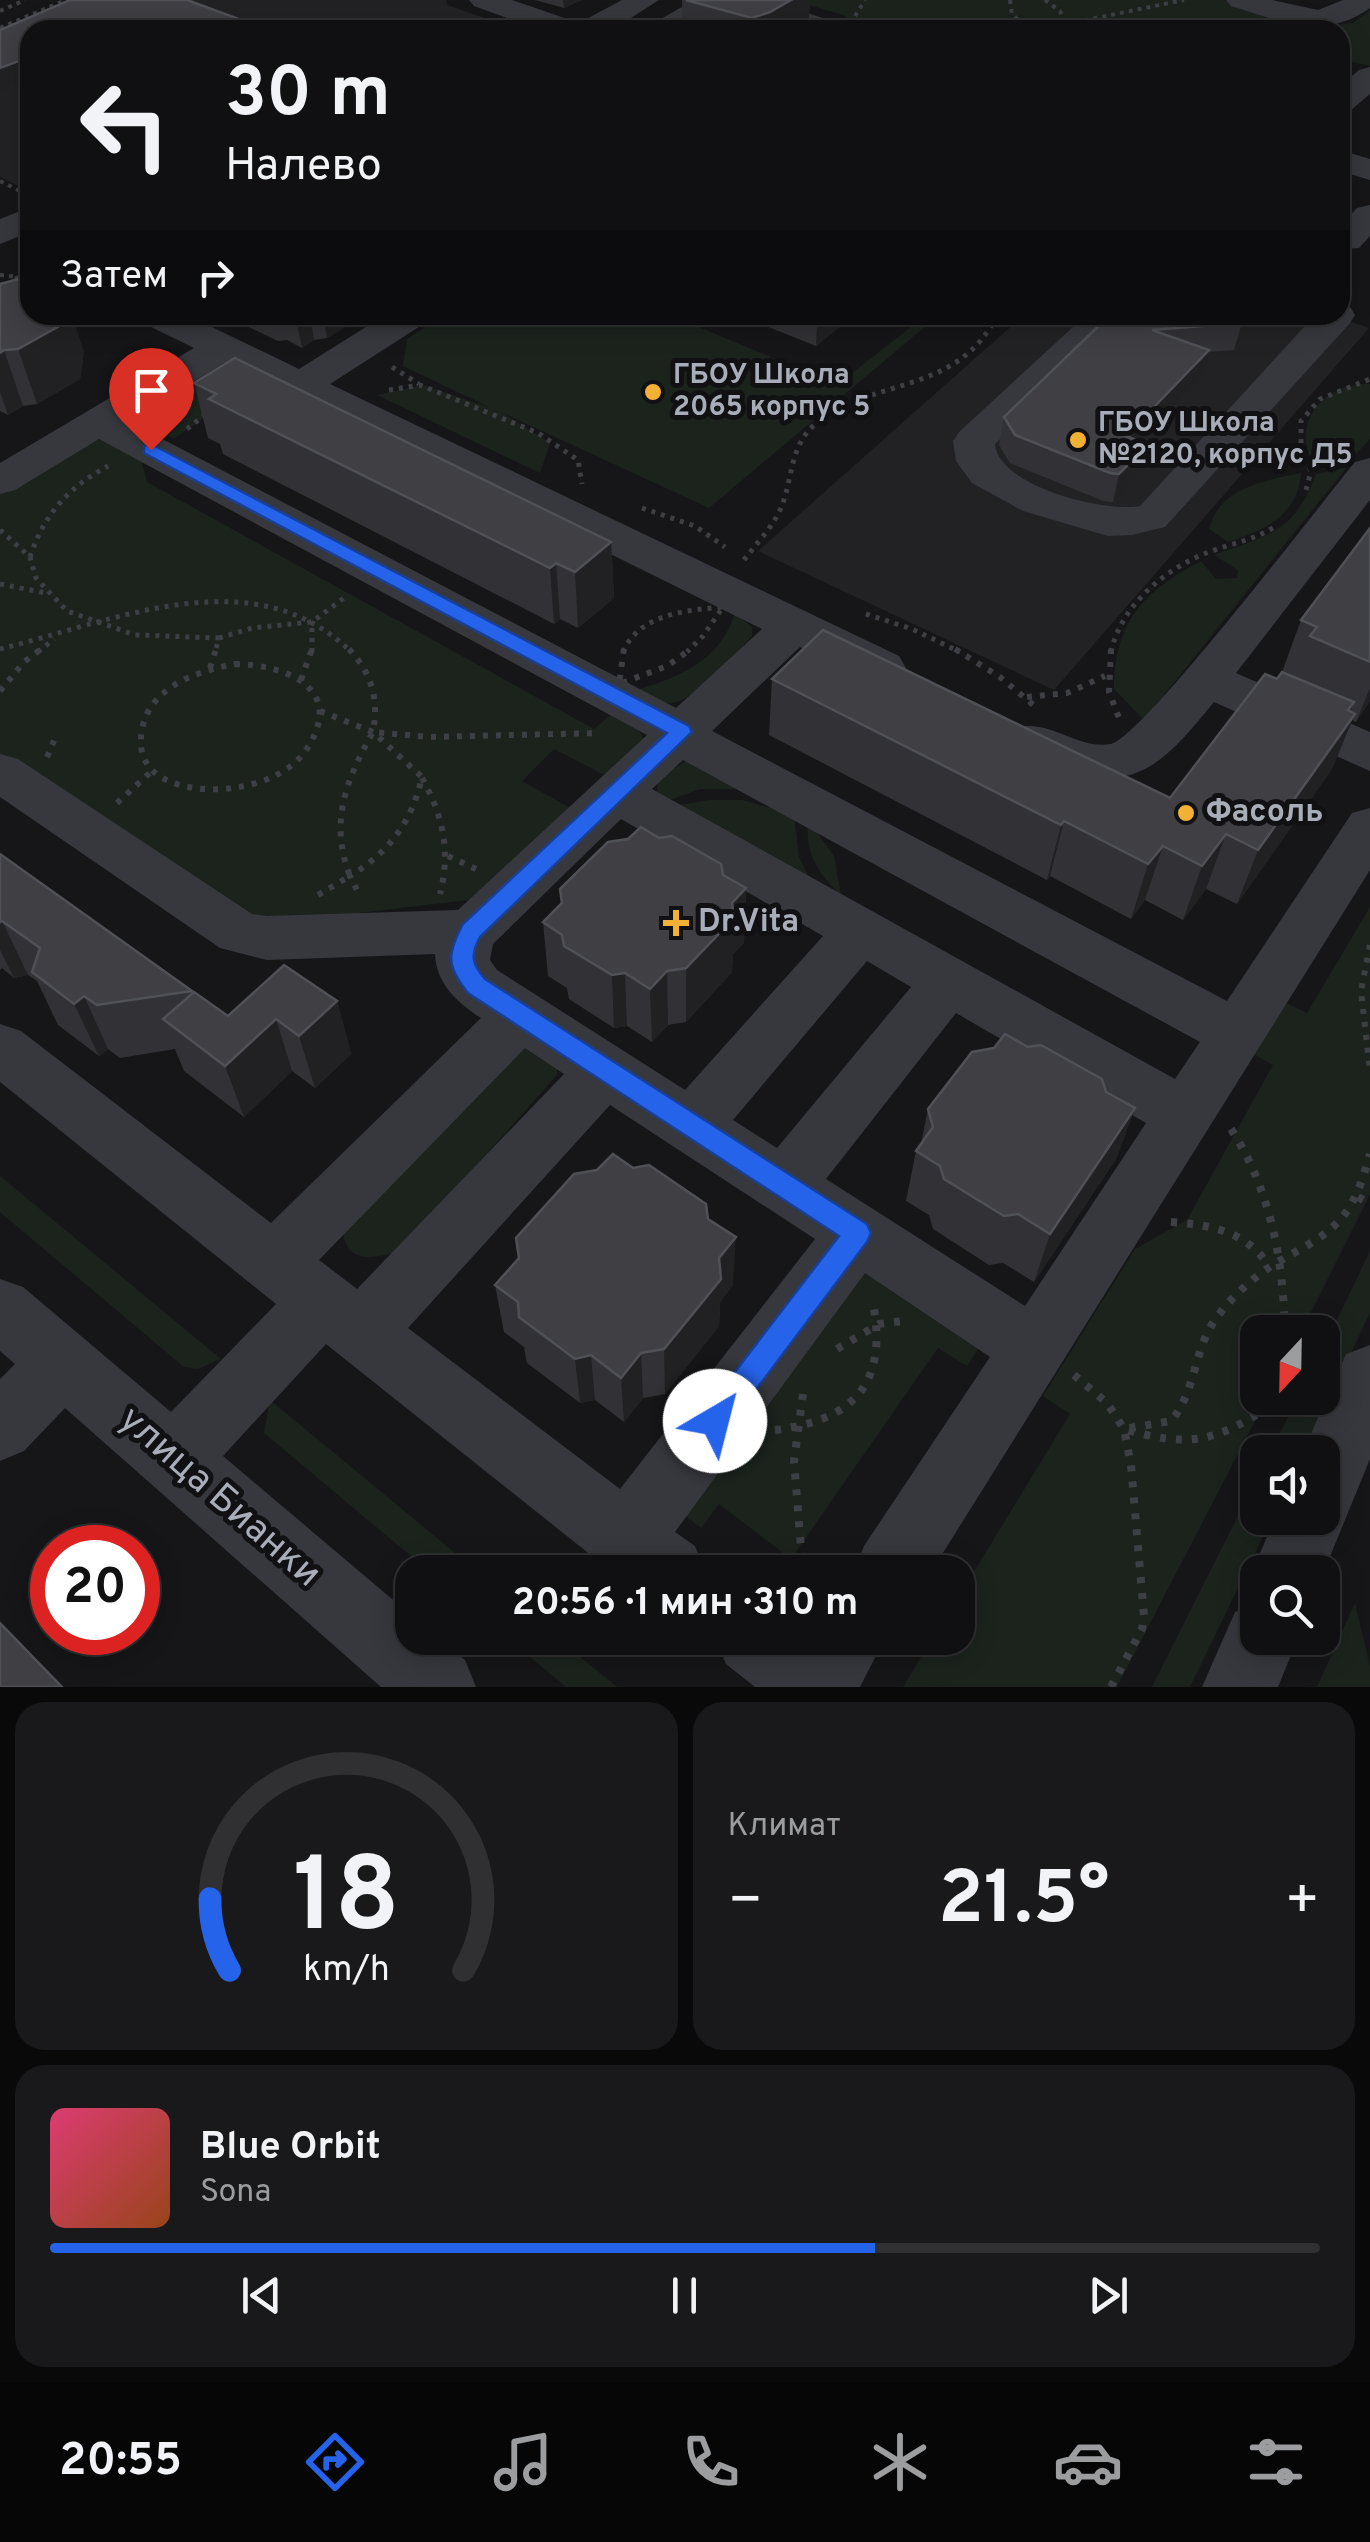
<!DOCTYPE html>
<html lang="ru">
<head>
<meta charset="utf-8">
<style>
	:root { --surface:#101012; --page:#19191b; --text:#f1f3f6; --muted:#9c9d9f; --line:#303032; --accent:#2563eb }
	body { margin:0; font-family:Overpass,sans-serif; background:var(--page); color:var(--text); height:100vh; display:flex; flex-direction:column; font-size:38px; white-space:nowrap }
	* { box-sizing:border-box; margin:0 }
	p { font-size:32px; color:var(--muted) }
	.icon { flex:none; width:55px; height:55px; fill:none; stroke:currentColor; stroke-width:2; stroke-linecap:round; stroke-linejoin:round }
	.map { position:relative; height:1687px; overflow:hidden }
	.side { display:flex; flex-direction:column; gap:15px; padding:15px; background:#09090a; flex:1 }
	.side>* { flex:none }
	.top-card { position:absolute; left:20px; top:20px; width:1330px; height:305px; border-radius:30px; box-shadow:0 5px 25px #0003,0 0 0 2px var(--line); background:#101012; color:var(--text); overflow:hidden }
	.needle { width:65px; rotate:202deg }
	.tools { position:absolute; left:1240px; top:1315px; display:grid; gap:20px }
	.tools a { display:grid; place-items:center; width:100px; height:100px; border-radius:20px; background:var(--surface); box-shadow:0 5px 25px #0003,0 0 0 2px var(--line); font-size:50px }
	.speed { position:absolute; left:30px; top:1525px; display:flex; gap:20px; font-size:50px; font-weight:700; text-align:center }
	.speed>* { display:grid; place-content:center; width:130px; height:130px; border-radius:50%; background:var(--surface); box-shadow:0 5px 25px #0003,0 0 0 2px var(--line); line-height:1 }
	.speed .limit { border:15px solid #d22; background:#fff; color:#111 }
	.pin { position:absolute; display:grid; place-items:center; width:85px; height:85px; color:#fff; margin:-102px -42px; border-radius:50% 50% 50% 0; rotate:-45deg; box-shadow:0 0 10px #0007 }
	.pin .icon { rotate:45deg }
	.me { position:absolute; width:110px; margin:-55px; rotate:37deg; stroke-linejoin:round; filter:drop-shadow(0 0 8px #0008) }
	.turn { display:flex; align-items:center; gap:35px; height:210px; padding:0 40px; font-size:45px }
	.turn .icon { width:130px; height:130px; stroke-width:2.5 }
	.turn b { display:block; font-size:70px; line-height:85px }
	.then { display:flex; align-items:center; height:95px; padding:0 40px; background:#0003; gap:20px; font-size:38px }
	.big { font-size:75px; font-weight:700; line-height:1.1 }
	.side .tile { flex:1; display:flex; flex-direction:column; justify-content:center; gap:15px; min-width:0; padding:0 35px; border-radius:30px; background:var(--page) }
	.side .dial { align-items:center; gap:0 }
	.dial svg { height:260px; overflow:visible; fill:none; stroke:var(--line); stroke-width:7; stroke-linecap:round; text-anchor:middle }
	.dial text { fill:var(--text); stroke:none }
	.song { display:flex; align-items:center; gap:30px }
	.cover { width:120px; height:120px; border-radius:15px; background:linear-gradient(135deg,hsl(340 70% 55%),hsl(20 70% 35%)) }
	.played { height:10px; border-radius:5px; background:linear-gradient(90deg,var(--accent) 65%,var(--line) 65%) }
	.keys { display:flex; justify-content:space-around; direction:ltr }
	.heat { display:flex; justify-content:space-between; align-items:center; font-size:55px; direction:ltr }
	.side .tiles { flex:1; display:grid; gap:15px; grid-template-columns:1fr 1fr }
	.tile:last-child { grid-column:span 2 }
	.trip { position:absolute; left:395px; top:1555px; width:580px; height:100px; border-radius:30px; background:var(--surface); box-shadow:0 5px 25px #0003,0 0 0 2px var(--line); font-weight:700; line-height:100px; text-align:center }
	.dock { display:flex; height:160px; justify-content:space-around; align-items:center; background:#060607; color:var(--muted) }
	.dock .icon { width:70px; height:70px }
	.dock .on { color:var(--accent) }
	.dock b { font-size:45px; color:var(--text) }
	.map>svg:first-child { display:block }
	.built { fill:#222225 }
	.green { fill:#1c231d }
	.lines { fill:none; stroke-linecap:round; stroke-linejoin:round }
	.path-far3 { stroke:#3d3f44; stroke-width:4; stroke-dasharray:4 5; stroke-linecap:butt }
	.path-far2 { stroke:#3d3f44; stroke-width:5; stroke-dasharray:4 6; stroke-linecap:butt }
	.path-far1 { stroke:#3d3f44; stroke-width:6; stroke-dasharray:5 8; stroke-linecap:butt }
	.path { stroke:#3d3f44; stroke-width:8; stroke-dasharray:6 10; stroke-linecap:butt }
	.minor { fill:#37383d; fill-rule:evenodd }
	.wall { fill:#323236 }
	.shaded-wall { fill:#212124 }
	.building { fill:#3f3f44; stroke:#4f5156; stroke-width:2.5 }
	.route { fill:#2563eb; stroke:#184099; stroke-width:2.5 }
	.poi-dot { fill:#f2b134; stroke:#111113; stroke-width:4 }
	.labels { text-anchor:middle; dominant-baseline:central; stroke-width:10; stroke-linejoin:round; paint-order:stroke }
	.far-poi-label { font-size:28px; font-weight:bold; fill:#a8adb8; stroke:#111113; text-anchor:start }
	.poi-label { font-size:32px; font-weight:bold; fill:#a8adb8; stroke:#111113; text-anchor:start }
	.near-street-label { font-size:38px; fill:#a8adb8; stroke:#111113 }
</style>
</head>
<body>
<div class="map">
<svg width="1370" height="1687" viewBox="0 0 1370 1687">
	<rect width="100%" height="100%" fill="#161618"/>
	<g class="built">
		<path d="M78,0H446L447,5L520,30H30L27,190L0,177V33Z"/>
		<path d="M1024,315H1331L1369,328L1054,690L758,551Z"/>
	</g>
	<g class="green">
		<path d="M793,0H1222L1324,26L1353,23L1370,10V66L1352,62L1340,73V30H855L842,26L846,16Z"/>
		<path d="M444,315H497L535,323L569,315H645L640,323L649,326L675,317L837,385L926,315H939L709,508L503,413L550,443L540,473L377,395L423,385L491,408L403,366L407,339Z"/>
		<path d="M219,374L221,396L200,421L173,439L148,425L150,416Z"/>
		<path d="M1370,384V439L1351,459L1312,461C1291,419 1327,383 1370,384Z"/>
		<path d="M92,439L107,441L140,456L147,482L594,729L614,712C659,740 647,747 616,781L554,749L522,781L578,812L477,899L265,924L0,759V487Z"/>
		<path d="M1347,467L1144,720L1114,689C1115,621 1143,592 1201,561L1216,579L1237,578L1238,570L1214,555C1269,535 1294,533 1316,474Z"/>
		<path d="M1301,473C1298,515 1264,531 1228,542L1209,529C1219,488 1265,480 1301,473Z"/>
		<path d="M735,613L752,627V636C735,654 696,701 671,703C658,704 645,696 633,691C677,678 720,662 735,613Z"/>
		<path d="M688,760L741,789H700L667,801L657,794L658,778Z"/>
		<path d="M710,800H742L794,814L799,857L815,890L679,805Z"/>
		<path d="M808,820L834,856L841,895C817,873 805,853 808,820Z"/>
		<path d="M1370,907V1194L1301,1332H1258V1398H1267L1117,1687H903L933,1638H958V1598L1070,1414L1043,1396L1135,1249L1187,1220L1273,1065L1245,1049L1274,997L1307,1013Z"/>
		<path d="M525,1040L557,1064V1075L401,1250C371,1260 343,1265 342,1223Z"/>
		<path d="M0,1176L221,1359L198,1369L184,1367L0,1212Z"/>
		<path d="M1370,1251V1313L1303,1452H1270L1298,1398H1322L1323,1349Z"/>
		<path d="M860,1267L983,1341L967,1366L938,1348L791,1559L719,1504L701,1528L677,1509Z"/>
		<path d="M270,1400L478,1572H430L264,1433Z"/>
		<path d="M1257,1478L1258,1518H1272L1190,1687H1152Z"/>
		<path d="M1355,1603L1370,1667V1687H1317Z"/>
		<path d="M507,1638H557L617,1687H566Z"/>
	</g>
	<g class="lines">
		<g class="path-far3">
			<path d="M1010,0L1012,14L1029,30"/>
			<path d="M1045,0L1060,11L1068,30"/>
			<path d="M0,11L25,0"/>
			<path d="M855,16L865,0"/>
			<path d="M1067,24L1184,0"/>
			<path d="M0,28L66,0"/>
			<path d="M0,181L20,191"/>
			<path d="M0,275L30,278"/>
			<path d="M0,289L30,269"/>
		</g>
		<g class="path-far2">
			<path d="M0,289L4,286"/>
			<path d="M392,367L419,384"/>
			<path d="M389,390L420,385L538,433L578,460L582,484"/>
			<path d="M187,429L208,412"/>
			<path d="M1306,490L1311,471L1301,452V421L1320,399L1370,379"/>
			<path d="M642,508L695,526L725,547"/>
			<path d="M0,530L30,557L36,578L67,611L135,635L219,638L215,652"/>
			<path d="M30,557C44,514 69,487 108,466"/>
			<path d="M744,560C756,544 771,529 780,510C794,479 788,444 819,421C880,377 959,393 997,315"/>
			<path d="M0,584L46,593"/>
			<path d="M866,614L912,629L960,652"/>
			<path d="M219,638L252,628L312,622L348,595"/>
			<path d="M0,649C111,622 254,556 351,652"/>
			<path d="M38,652L54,639"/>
			<path d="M312,652V623"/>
			<path d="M623,652C639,614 687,610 723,607L703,636L687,652"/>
			<path d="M1111,652C1121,605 1166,568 1209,552C1232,543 1255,540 1276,526"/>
		</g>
		<g class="path-far1">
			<path d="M349,649C372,674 379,699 373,732"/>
			<path d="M624,649L619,684L667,666L691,649"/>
			<path d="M955,649L1000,677L1037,708"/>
			<path d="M1111,649L1109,692L1119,718"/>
			<path d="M235,664C291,665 349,692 303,754C275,791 190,802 154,772C144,763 140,751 141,738C144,689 193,672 235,664Z"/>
			<path d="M210,668L216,649"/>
			<path d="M301,680L312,649"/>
			<path d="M0,691L24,662L41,649"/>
			<path d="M1027,697L1067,693L1105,676"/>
			<path d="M320,711L373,732L422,777C412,822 389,852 350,876L359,894"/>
			<path d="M47,757L56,736"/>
			<path d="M422,778C443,816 451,851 440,894"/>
			<path d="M117,803L153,770"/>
			<path d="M448,856L476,869"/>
			<path d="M318,895L350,876C329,822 346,780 373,732L429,737L598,733"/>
			<path d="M1370,945L1361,991L1370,1071"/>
		</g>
		<g class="path">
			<path d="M1231,1129C1271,1191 1283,1259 1285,1332"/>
			<path d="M1358,1197L1370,1204"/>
			<path d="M1171,1222C1211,1225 1246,1231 1269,1266"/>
			<path d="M837,1349L879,1324L903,1321"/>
			<path d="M1074,1375L1107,1403L1124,1429L1171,1421C1197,1390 1193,1349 1217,1317C1232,1297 1252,1278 1273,1265C1299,1249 1329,1237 1347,1211C1359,1193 1364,1174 1370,1154"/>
			<path d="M803,1394L794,1461L803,1572"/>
			<path d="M775,1430C854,1420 888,1384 873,1303"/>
			<path d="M1111,1687L1142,1629L1144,1616L1131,1465L1124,1429C1191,1449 1217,1441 1275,1403"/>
		</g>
		<g class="minor">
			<path d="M469,0H512L579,23L622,0H659L612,30H540L474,6Z"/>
			<path d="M694,0H766L842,24L846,30H800L726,7L685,30H648L652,24Z"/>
			<path d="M1226,0H1272L1318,10L1343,0H1370V8C1325,41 1279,21 1231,6Z"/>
			<path d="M1370,67V94L1351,110L1340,113V86L1359,70Z"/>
			<path d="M1340,150L1370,159V180L1340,171Z"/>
			<path d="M1370,205V236L1359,248L1340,249V226L1357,208Z"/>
			<path d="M30,207V232L0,244V219Z"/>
			<path d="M1340,305L1350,307L1355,315L1350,323L1165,527L1132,535L1108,536L1023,511L972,483L956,461L953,441L959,432L1086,315H1127L995,444C998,486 1104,513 1140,506L1315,315H1340Z"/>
			<path d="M138,315H187L299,369L385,315H430L425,323L330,384L899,656L906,668L899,680L882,684L800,647L712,731L1227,1001L1352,813L1370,808V870L931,1572H854L864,1546L990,1357L865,1273L675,1532L695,1546L705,1572H612L326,1344L223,1456L412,1616V1638H438L465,1660L476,1687H381L65,1408L24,1451L0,1461V1379L15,1364L0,1351V1279L23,1287L171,1412L276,1304L0,1082V1024L21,1031L271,1223L481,1018C458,1003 436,984 435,954L267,960L220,948L0,797V754L18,759L252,914L267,916L458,910L647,735L99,439L15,490L0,494V463L194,348L143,323ZM224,363L762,629L676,708L128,421ZM683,760L1200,1042L1175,1079L652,789ZM621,819L823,936L685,1090L497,970L490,960L493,944ZM867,961L911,987L777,1148L733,1120ZM956,1013L1146,1123L1025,1306L826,1179ZM525,1048L564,1074L357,1289L319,1260ZM610,1105L815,1239L620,1489L408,1328Z"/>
			<path d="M1370,458V500L1236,673L1370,732V771L1214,702C1167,759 1139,795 1059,771C1040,765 1019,759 1008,741L1015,728C1050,718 1076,750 1111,744C1142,738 1322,502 1355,462Z"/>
			<path d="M1370,1345V1459L1322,1576V1572H1258V1586L1252,1572L1275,1518H1322V1452H1303L1346,1354Z"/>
			<path d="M1258,1602V1638H1298L1278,1687H1202L1235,1612Z"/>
			<path d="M715,1638H885L860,1687H755L726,1664Z"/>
		</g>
	</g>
	<g class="wall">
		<path d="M535,0H582L564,8Z"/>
		<path d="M682,0H810L808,30H682Z"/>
		<path d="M0,284L84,352L80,379L37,404L23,406L8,415L0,411Z"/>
		<path d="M233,315H365L327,338L314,340L302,348L287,340L278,341L234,320Z"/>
		<path d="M738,315H854L816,346Z"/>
		<path d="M1117,317L1242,323L1234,350L1208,352L1202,378L1141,442V473L1113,502L1103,501L1010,463L999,445L1004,417Z"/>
		<path d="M194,383L611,542L614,598L578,628L560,619L554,624L223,454L220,444L208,438Z"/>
		<path d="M1370,528V701L1356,722L1352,720L1332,769L1237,904L1206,889L1183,920L1145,900L1131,919L1050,876L1047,880L769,735L772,679L1170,798L1282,672L1301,620Z"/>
		<path d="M0,854L228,1016L337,1001L351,1054L315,1088L292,1071L244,1117L184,1071L175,1049L120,1058L108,1049L99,1056L58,1025L37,981L28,975L14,978L2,968L0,970Z"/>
		<path d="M723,875L746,888L744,943L733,954L732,972L686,1022L668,1025L652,1042L627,1026L614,1028L569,999L567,988L548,976L543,922L561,904L560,889Z"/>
		<path d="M1106,1092L1135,1108L1116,1159L1034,1282L1003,1263L989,1265L933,1229L929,1215L906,1201L916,1151L921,1144L928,1109Z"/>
		<path d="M708,1219L733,1285L720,1302L719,1326L665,1394L643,1398L624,1422L595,1400L580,1403L527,1363L524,1347L504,1332L495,1285Z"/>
	</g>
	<g class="shaded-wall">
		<path d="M563,0H582L564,8Z"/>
		<path d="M791,0H810L808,30H751L752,18Z"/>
		<path d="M30,57V79L0,90V68Z"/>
		<path d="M64,315H72L84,352L80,379L37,404L18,349Z"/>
		<path d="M295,315H310L314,340L302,348Z"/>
		<path d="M323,315H365L327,338Z"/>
		<path d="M829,315H854L816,346L817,325Z"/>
		<path d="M4,350L23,406L8,415L0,392V353Z"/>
		<path d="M1209,350L1202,378L1120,464L1126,436Z"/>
		<path d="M1148,445L1141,473L1113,502L1119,474Z"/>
		<path d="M611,542L614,598L578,628L575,572Z"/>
		<path d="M556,563L560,619L554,624L550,568Z"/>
		<path d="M1370,688V701L1356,722Z"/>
		<path d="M1354,702L1341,734L1355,714L1332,769L1237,904L1258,850Z"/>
		<path d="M1064,821L1050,876L1047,880L1061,825Z"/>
		<path d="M1226,834L1206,889L1183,920L1202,866Z"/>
		<path d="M1163,846L1145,900L1131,919L1148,864Z"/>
		<path d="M746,888L744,943L733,954L732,972L686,1022V968L732,903Z"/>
		<path d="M2,921L28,975L14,978L0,950V922Z"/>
		<path d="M667,971L668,1025L652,1042L650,989Z"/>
		<path d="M625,973L627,1026L614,1028L612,975Z"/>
		<path d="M84,996L108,1049L99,1056L74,1004Z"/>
		<path d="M337,1001L351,1054L315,1088L299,1036Z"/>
		<path d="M276,1019L292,1071L244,1117L225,1066Z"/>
		<path d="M1135,1108L1116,1159L1034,1282L1050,1234Z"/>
		<path d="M736,1237L733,1285L720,1302L719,1326L665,1394L664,1349L719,1258Z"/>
		<path d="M641,1353L643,1398L624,1422L621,1378Z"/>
		<path d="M591,1355L595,1400L580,1403L575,1359Z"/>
	</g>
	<g class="building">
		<path d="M70,0H187L269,30H30V57L0,68V30Z"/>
		<path d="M686,0H791L770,12L752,18Z"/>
		<path d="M18,279L30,281V315H64L63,324L18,349L4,350L0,353V284Z"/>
		<path d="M793,315H829L817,325Z"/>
		<path d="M1110,315L1117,317L1119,315H1237L1242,323L1152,330L1209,350L1126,436L1148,445L1119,474L1110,473L1015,435L1004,417Z"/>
		<path d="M235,358L611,542L575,572L556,563L550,568L209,399L216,394L194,383Z"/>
		<path d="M1370,528V662L1310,636L1317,627L1301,620Z"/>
		<path d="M823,630L1170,798L1265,674L1277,679L1282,672L1354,702L1348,710L1355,714L1258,850L1226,834L1202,866L1163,846L1148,864L1064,821L1061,825L772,679Z"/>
		<path d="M641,827L659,838L672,836L721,864L723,875L746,888L732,903L734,918L686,968L667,971L650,989L625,973L612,975L564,946L562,935L543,922L562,903L560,889L608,842L628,839Z"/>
		<path d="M0,854L192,991L97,1005L84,996L74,1004L32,972L40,948L2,921L0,922Z"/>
		<path d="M284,965L337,1001L299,1036L276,1019L225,1066L163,1019L194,992L228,1016Z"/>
		<path d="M1005,1034L1028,1047L1041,1045L1102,1079L1106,1092L1135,1108L1050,1234L1018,1214L1004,1216L944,1179L940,1166L916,1151L933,1127L928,1109L972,1052L994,1048Z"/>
		<path d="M613,1154L633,1168L649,1165L706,1204L708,1219L736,1237L719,1258L721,1279L664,1349L641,1353L621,1378L591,1355L575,1359L519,1317L518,1302L495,1285L519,1258L516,1238L574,1174L597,1170Z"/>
		<path d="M0,1623L62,1687H0Z"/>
	</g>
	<path class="route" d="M151,444L689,726L692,732L480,937C470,955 472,964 485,979L867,1224L871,1233L867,1242L725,1431L715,1435L705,1431L700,1421L705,1411L839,1236L468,993C446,966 447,954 463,924L667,733L144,453V446Z"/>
	<g class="poi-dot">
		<circle cx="653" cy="392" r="10"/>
		<circle cx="1078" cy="440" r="10"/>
		<circle cx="1186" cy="813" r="10"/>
		<path d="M671 908h10v10h10v10h-10v10h-10v-10h-10v-10h10z"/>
	</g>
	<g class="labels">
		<g class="far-poi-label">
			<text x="673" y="376">ГБОУ Школа<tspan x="673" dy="32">2065 корпус 5</tspan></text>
			<text x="1098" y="424">ГБОУ Школа<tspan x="1098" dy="32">№2120, корпус Д5</tspan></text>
		</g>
		<g class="poi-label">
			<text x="1206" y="813">Фасоль</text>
			<text x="698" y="923">Dr.Vita</text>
		</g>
		<g class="near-street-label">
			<text transform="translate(219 1498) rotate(41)">улица Бианки</text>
		</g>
	</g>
</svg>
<div class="tools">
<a><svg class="needle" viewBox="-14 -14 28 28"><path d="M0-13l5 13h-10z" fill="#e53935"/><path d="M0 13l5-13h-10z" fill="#9c9d9f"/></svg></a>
<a><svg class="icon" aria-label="sound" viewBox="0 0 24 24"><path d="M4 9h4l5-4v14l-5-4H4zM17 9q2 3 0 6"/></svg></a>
<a><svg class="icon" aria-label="search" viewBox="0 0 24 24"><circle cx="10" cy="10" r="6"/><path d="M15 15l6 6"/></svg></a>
</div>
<div class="speed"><div class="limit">20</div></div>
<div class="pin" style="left:151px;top:450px;background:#d93025"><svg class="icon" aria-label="arrive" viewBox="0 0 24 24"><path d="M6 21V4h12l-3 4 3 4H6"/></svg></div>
<svg class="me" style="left:715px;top:1421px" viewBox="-20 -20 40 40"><circle r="19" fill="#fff"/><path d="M0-13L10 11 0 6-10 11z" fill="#2563eb"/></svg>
<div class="trip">20:56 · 1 мин · 310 m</div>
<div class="top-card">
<div class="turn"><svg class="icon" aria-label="left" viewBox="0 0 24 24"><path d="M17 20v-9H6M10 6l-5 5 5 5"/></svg><div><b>30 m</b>Налево</div></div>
<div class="then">Затем<svg class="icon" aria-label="right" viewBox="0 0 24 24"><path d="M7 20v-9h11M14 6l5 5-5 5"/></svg></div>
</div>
</div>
<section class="side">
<div class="tiles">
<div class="tile dial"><svg viewBox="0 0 100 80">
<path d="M14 69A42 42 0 1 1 86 69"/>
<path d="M14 69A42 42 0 0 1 8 47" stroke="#2563eb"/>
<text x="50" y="56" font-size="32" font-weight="700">18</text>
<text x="50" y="72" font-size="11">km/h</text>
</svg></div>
<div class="tile"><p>Климат</p>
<div class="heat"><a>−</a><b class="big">21.5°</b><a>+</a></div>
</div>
<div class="tile">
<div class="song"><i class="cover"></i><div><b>Blue Orbit</b><p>Sona</p></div></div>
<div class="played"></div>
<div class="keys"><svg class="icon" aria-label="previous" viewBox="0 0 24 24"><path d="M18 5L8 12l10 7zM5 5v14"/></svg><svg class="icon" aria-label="pause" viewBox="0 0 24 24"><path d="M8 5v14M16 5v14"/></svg><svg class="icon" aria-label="next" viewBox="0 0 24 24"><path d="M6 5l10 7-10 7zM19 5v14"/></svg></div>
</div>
</div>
</section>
<nav class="dock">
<b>20:55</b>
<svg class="icon on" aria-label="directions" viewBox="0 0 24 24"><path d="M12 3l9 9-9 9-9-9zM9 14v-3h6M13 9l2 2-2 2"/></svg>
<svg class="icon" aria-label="music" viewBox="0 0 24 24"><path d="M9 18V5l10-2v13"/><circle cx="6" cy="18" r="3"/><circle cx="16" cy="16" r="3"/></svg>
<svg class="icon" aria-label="phone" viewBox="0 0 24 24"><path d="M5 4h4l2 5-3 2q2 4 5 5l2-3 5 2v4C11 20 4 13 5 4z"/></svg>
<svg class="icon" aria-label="climate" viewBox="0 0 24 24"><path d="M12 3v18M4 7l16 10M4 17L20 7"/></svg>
<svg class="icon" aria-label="car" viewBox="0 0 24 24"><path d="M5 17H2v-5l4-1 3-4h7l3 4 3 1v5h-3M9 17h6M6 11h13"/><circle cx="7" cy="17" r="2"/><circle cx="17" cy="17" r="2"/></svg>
<svg class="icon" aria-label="filters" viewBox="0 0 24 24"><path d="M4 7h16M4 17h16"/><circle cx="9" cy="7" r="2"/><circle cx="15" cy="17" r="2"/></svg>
</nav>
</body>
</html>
